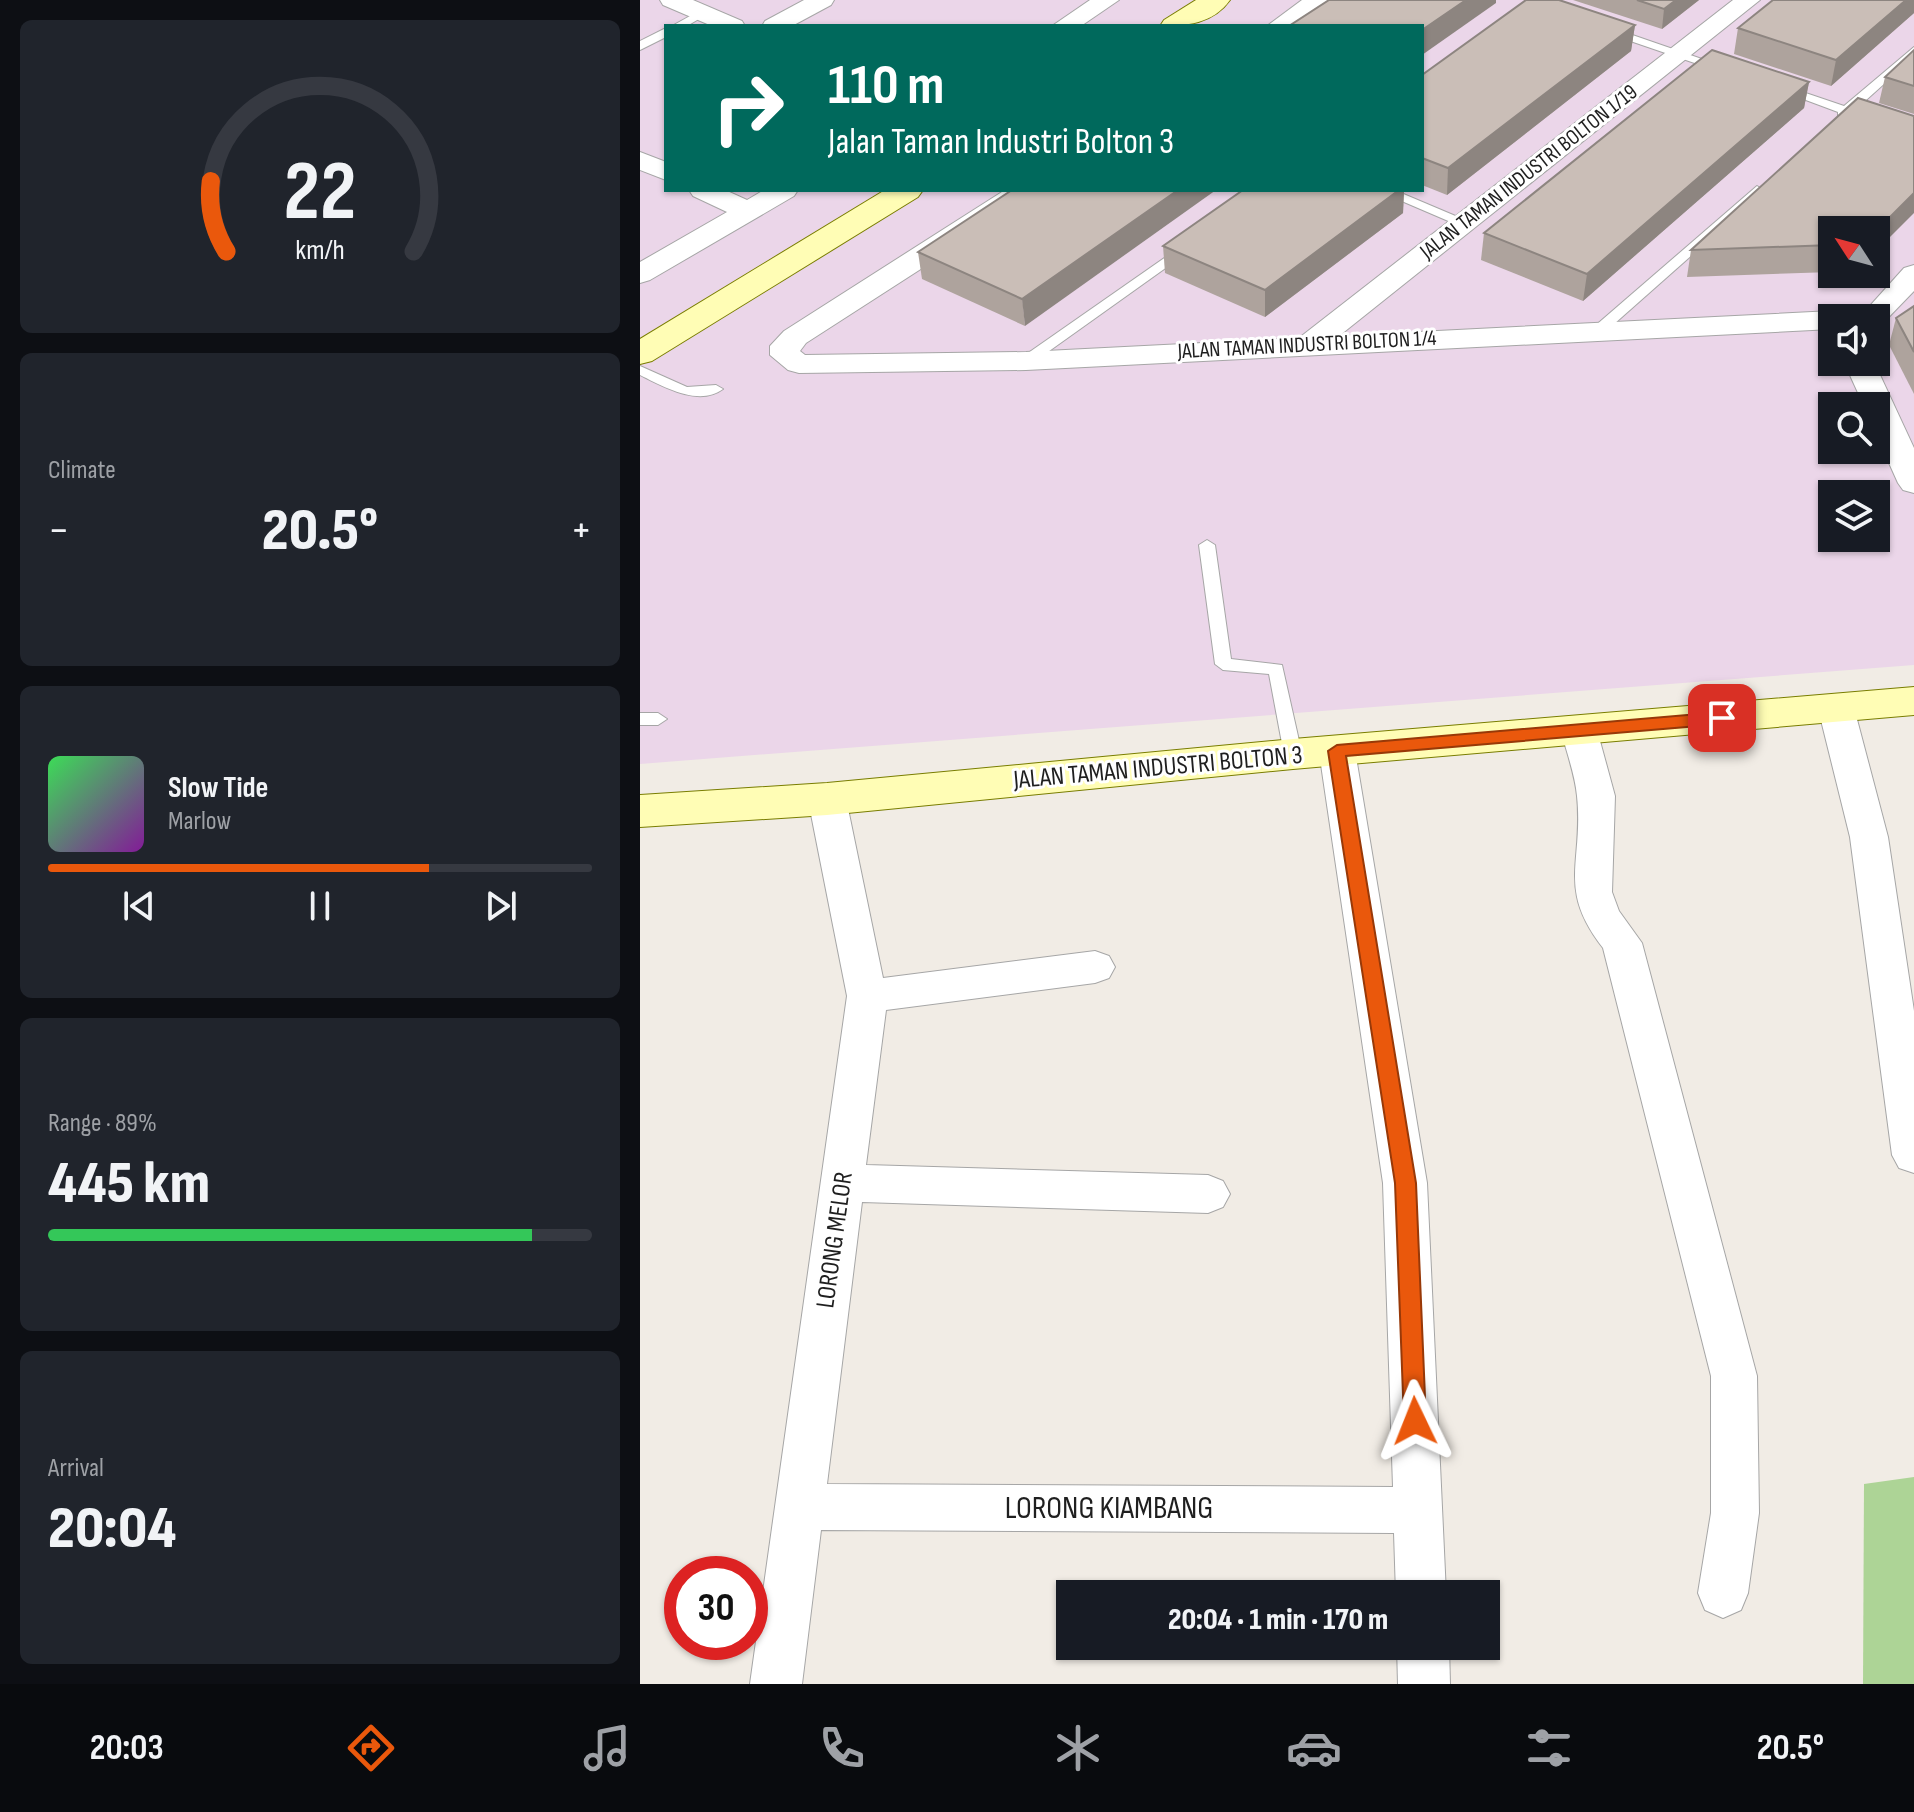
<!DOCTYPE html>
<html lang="en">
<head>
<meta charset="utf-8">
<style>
	:root { --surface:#171b24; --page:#20242c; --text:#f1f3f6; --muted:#9ea1a6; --line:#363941; --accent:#ea580c }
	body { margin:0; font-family:"Sofia Sans Condensed",sans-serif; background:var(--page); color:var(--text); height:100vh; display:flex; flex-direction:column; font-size:30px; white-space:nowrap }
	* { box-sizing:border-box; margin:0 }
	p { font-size:26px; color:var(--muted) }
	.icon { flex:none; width:44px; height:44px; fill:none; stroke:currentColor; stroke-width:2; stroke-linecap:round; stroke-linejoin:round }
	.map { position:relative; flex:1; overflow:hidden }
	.panel { display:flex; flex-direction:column; gap:20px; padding:20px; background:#0d0f14; width:640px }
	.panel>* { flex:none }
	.top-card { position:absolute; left:24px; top:24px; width:760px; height:168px; border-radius:0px; box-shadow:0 2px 6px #0004; background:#00695c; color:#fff; overflow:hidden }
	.needle { width:52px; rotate:306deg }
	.tools { position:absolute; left:1178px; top:216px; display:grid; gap:16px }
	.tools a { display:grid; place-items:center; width:72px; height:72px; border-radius:0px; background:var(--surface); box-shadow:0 2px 6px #0004; font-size:40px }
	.speed { position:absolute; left:24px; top:1556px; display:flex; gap:16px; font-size:40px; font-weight:700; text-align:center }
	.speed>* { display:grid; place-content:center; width:104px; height:104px; border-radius:50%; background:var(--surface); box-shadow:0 2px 6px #0004; line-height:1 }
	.speed .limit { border:12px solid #d22; background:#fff; color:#111 }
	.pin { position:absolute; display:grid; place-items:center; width:68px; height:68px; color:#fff; margin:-34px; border-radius:16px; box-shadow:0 4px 12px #0006 }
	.me { position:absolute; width:88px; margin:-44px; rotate:358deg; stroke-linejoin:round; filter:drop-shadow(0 0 6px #0008) }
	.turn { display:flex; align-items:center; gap:28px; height:168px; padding:0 32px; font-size:36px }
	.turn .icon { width:104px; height:104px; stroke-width:2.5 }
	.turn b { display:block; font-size:56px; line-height:68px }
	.big { font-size:60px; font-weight:800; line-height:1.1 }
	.panel .widget { flex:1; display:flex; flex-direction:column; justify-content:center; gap:12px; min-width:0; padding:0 28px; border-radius:12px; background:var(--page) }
	.panel .dial { align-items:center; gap:0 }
	.dial svg { height:208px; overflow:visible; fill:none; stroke:var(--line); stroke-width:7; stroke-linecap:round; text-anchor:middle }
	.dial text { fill:var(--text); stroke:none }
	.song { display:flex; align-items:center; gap:24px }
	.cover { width:96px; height:96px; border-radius:12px; background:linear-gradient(135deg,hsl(130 70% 55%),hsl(290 70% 35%)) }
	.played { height:8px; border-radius:4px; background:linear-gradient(90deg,var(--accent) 70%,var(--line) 70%) }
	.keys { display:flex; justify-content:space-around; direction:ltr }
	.heat { display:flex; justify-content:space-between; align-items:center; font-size:44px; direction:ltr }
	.charge { height:12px; border-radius:6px; background:linear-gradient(90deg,#34c759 89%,var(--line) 0) }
	.trip { position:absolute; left:416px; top:1580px; width:444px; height:80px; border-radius:0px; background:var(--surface); box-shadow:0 2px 6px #0004; font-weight:800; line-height:80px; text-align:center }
	.tabs { display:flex; height:128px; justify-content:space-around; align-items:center; background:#090b0e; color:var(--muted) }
	.tabs .icon { width:56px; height:56px }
	.tabs .on { color:var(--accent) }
	.tabs b { font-size:36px; color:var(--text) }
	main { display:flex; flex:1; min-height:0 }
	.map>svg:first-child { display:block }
	.industrial { fill:#ebd6e9; fill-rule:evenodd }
	.forest { fill:#add496 }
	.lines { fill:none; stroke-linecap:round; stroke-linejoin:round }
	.lane-casing { stroke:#a6a6a6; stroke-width:2 }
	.street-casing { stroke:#a6a6a6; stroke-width:2 }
	.secondary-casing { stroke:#797d00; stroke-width:2 }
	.lane { fill:#fff; fill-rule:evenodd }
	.street { fill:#fff; fill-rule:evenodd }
	.secondary { fill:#fffdb5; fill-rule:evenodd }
	.wall { fill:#aea39d }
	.shaded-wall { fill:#8d8580 }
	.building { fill:#cabeb7; stroke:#8d8580; stroke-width:2 }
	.route { fill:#ea580c; stroke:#983908; stroke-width:2 }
	.labels { text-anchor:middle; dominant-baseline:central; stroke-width:6; stroke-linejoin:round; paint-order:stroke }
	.far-street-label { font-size:22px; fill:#1f1f1f; stroke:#fff }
	.street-label { font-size:26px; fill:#1f1f1f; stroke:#fff }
	.near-street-label { font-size:32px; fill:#1f1f1f; stroke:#fff }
</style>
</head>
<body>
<main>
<section class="panel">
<div class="widget dial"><svg viewBox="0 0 100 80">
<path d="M14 69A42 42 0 1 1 86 69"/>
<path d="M14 69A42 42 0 0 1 8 42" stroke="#ea580c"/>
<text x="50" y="56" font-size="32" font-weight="700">22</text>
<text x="50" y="72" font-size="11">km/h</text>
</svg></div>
<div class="widget"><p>Climate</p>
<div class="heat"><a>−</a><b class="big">20.5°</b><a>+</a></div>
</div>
<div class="widget">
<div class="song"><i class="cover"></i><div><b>Slow Tide</b><p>Marlow</p></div></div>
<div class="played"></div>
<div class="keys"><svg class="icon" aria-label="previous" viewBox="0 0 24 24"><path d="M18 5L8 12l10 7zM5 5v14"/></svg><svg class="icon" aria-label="pause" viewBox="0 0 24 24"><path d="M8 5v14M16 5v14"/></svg><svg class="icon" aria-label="next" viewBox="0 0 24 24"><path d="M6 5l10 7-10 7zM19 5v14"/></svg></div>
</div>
<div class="widget"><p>Range · 89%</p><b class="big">445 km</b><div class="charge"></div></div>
<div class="widget"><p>Arrival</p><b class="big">20:04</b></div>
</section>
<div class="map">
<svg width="1274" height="1684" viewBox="0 0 1274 1684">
	<rect width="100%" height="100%" fill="#f1ece5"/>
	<path class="industrial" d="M0,0H1274V665L0,764ZM26,26H782V190H26ZM1192,230H1236V274H1192ZM1192,318H1236V362H1192ZM1192,406H1236V450H1192ZM1192,494H1236V538H1192Z"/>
	<path class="forest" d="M1274,1477V1684H1223L1224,1484Z"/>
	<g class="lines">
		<g class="lane-casing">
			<g id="lane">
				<path d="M59,11L69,13L47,26H32Z"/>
				<path d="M26,28V37L0,50V41Z"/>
				<path d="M967,29H975L1085,67L1075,70L967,33Z"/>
				<path d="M1274,47V57L1215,110L1221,114L1219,117L1198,118V112L1139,90L1145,86L1204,106Z"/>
				<path d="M1117,186L1123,190L1122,193L965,332H955V326Z"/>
				<path d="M736,190H754L832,223L830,226H820Z"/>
				<path d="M543,245L550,249L548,252L391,364H381V358Z"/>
				<path d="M0,366L47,387L76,385L83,389C59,407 24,387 0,375Z"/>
				<path d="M567,540L575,545L591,659L642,665L662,754L659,758H647L644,754L629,674L583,670L575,664L559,545Z"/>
				<path d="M0,713H18L27,719L18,725H0Z"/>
			</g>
		</g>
		<g class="street-casing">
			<g id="street">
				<path d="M20,0H53L102,21L105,26H72L23,5Z"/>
				<path d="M164,0H194L191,5L152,26H122L125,21Z"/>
				<path d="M450,0H479L441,26H412Z"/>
				<path d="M662,0H691L656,26H627Z"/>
				<path d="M1093,0H1120L699,336L1192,311L1202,314L1205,318H1192V329L386,370L159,373L148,370L130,355V346L144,331L365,190H398L394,196L166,343L160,351L165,355L386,352L659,338Z"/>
				<path d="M0,152L26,162V180L0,170Z"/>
				<path d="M49,190H85L107,200L124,190H158L154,196L10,280L0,283V262L87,212L53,196Z"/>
				<path d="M1274,265V291L1243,323L1236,325V318H1219L1264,268Z"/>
				<path d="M1204,362H1234L1274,448V493L1263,490L1258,483L1236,434V406H1224Z"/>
				<path d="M1196,695L1209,699L1214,708L1248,837L1274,1011V1173L1259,1168L1252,1155L1210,837L1178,708L1183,699Z"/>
				<path d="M939,717L952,721L957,730L975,796L972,892L979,911L1002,943L1117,1376L1119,1513L1108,1593L1101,1610L1083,1618L1065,1610L1058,1593L1071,1513V1376L963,948C916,888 944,862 937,796C935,774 926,751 921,730L926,721Z"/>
				<path d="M697,738L710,742L715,751L787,1183L806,1594H756L754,1533L181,1530L162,1684H110L207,996L168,799L174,789L187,785L200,789L206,799L243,978L455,951L469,956L475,967L469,978L455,983L246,1010L226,1165L568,1175L583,1181L590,1194L583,1207L568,1213L222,1202L187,1484L753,1487L743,1183L679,751L684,742Z"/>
				<path d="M757,1646H809L810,1684H758Z"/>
			</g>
		</g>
		<g class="secondary-casing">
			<g id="secondary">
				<path d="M556,0H590C573,24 546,26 520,26L524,20Z"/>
				<path d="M245,190H283L278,197L12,361L0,364V339Z"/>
				<path d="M1274,687V715L653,769L187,815L0,827V795L187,783L653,739Z"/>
			</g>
		</g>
		<use href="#lane" class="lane"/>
		<use href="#street" class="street"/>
		<use href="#secondary" class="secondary"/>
	</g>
	<g class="wall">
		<path d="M933,0H1059L1022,29Z"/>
		<path d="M1274,0V13L1191,86L1094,54L1098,28Z"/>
		<path d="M995,25L991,51L807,195L782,185V75Z"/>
		<path d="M1274,50V114L1239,103L1245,77Z"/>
		<path d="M1169,82L1164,108L943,301L841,260L844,233Z"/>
		<path d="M372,190L385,326L282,279L278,252Z"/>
		<path d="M603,190H764L763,213L625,317L525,273L523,246Z"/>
		<path d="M1192,230V272L1047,277L1051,250Z"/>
		<path d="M1274,306V394L1249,345L1256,318Z"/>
	</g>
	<g class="shaded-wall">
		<path d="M826,0H856V3L782,55V30Z"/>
		<path d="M1036,0H1059L1022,29L1024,9Z"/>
		<path d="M1266,0H1274V13L1191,86L1196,60Z"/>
		<path d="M995,25L991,51L807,195L808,168Z"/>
		<path d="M1169,82L1164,108L943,301L947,274Z"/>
		<path d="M538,190H576L385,326L382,299Z"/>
		<path d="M759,190H764L763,213L625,317V290Z"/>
		<path d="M1274,193V213L1236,251V231Z"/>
	</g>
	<g class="building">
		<path d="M689,0H826L782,30V26H649Z"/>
		<path d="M886,0H919L995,25L808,168L782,158V75Z"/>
		<path d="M997,0H1036L1024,9Z"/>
		<path d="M1133,0H1266L1196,60L1098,28Z"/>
		<path d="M1072,50L1169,82L947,274L844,233Z"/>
		<path d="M1274,50V86L1245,77Z"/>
		<path d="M1218,98L1274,116V193L1236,231L1192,230V245L1051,250Z"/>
		<path d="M372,190H538L382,299L278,252Z"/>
		<path d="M603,190H759L625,290L523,246Z"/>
		<path d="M1274,306V352L1256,318Z"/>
	</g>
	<path class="route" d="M1082,712L1090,718L1082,724L706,756L776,1183L786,1421L783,1428L775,1431L767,1428L764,1421L755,1183L688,751L697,745Z"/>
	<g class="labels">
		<g class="far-street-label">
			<text transform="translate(889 172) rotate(-38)">JALAN TAMAN INDUSTRI BOLTON 1/19</text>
			<text transform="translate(667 345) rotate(-3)">JALAN TAMAN INDUSTRI BOLTON 1/4</text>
		</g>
		<g class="street-label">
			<text transform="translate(518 768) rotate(-5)">JALAN TAMAN INDUSTRI BOLTON 3</text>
			<text transform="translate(195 1240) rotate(-82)">LORONG MELOR</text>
		</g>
		<g class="near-street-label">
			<text x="469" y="1508">LORONG KIAMBANG</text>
		</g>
	</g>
</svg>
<div class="tools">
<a><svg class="needle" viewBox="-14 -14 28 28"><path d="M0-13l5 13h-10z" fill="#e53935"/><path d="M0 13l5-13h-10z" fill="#9ea1a6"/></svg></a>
<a><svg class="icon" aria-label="sound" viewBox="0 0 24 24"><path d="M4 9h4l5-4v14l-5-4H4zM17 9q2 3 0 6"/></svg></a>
<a><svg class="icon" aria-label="search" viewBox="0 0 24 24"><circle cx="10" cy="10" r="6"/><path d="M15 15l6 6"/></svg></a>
<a><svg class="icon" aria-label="layers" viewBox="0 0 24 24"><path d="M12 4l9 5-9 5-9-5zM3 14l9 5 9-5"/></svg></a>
</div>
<div class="speed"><div class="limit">30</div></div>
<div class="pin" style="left:1082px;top:718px;background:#d93025"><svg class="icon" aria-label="arrive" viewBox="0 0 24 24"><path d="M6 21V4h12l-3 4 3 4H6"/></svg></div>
<svg class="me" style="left:775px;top:1421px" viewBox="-20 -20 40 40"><path d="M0-17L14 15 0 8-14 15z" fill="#ea580c" stroke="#fff" stroke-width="4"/></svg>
<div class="trip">20:04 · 1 min · 170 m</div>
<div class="top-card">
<div class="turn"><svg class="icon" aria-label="right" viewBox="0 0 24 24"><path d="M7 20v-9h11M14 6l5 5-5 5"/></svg><div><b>110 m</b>Jalan Taman Industri Bolton 3</div></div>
</div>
</div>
</main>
<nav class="tabs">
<b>20:03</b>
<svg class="icon on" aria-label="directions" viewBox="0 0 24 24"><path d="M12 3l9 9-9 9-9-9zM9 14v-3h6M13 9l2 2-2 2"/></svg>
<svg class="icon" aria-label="music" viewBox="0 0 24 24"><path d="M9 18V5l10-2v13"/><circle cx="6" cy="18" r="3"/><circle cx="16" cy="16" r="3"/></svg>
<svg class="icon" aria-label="phone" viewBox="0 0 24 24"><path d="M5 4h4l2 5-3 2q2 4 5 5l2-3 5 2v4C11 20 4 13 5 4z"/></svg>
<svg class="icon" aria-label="climate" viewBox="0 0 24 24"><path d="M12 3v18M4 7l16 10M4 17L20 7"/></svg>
<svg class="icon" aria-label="car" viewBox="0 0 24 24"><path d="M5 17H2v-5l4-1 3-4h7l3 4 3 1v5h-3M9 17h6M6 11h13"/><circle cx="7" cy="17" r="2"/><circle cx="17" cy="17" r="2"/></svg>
<svg class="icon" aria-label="filters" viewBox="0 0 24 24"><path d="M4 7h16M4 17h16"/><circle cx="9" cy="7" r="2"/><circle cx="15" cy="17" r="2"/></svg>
<b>20.5°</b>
</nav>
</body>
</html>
